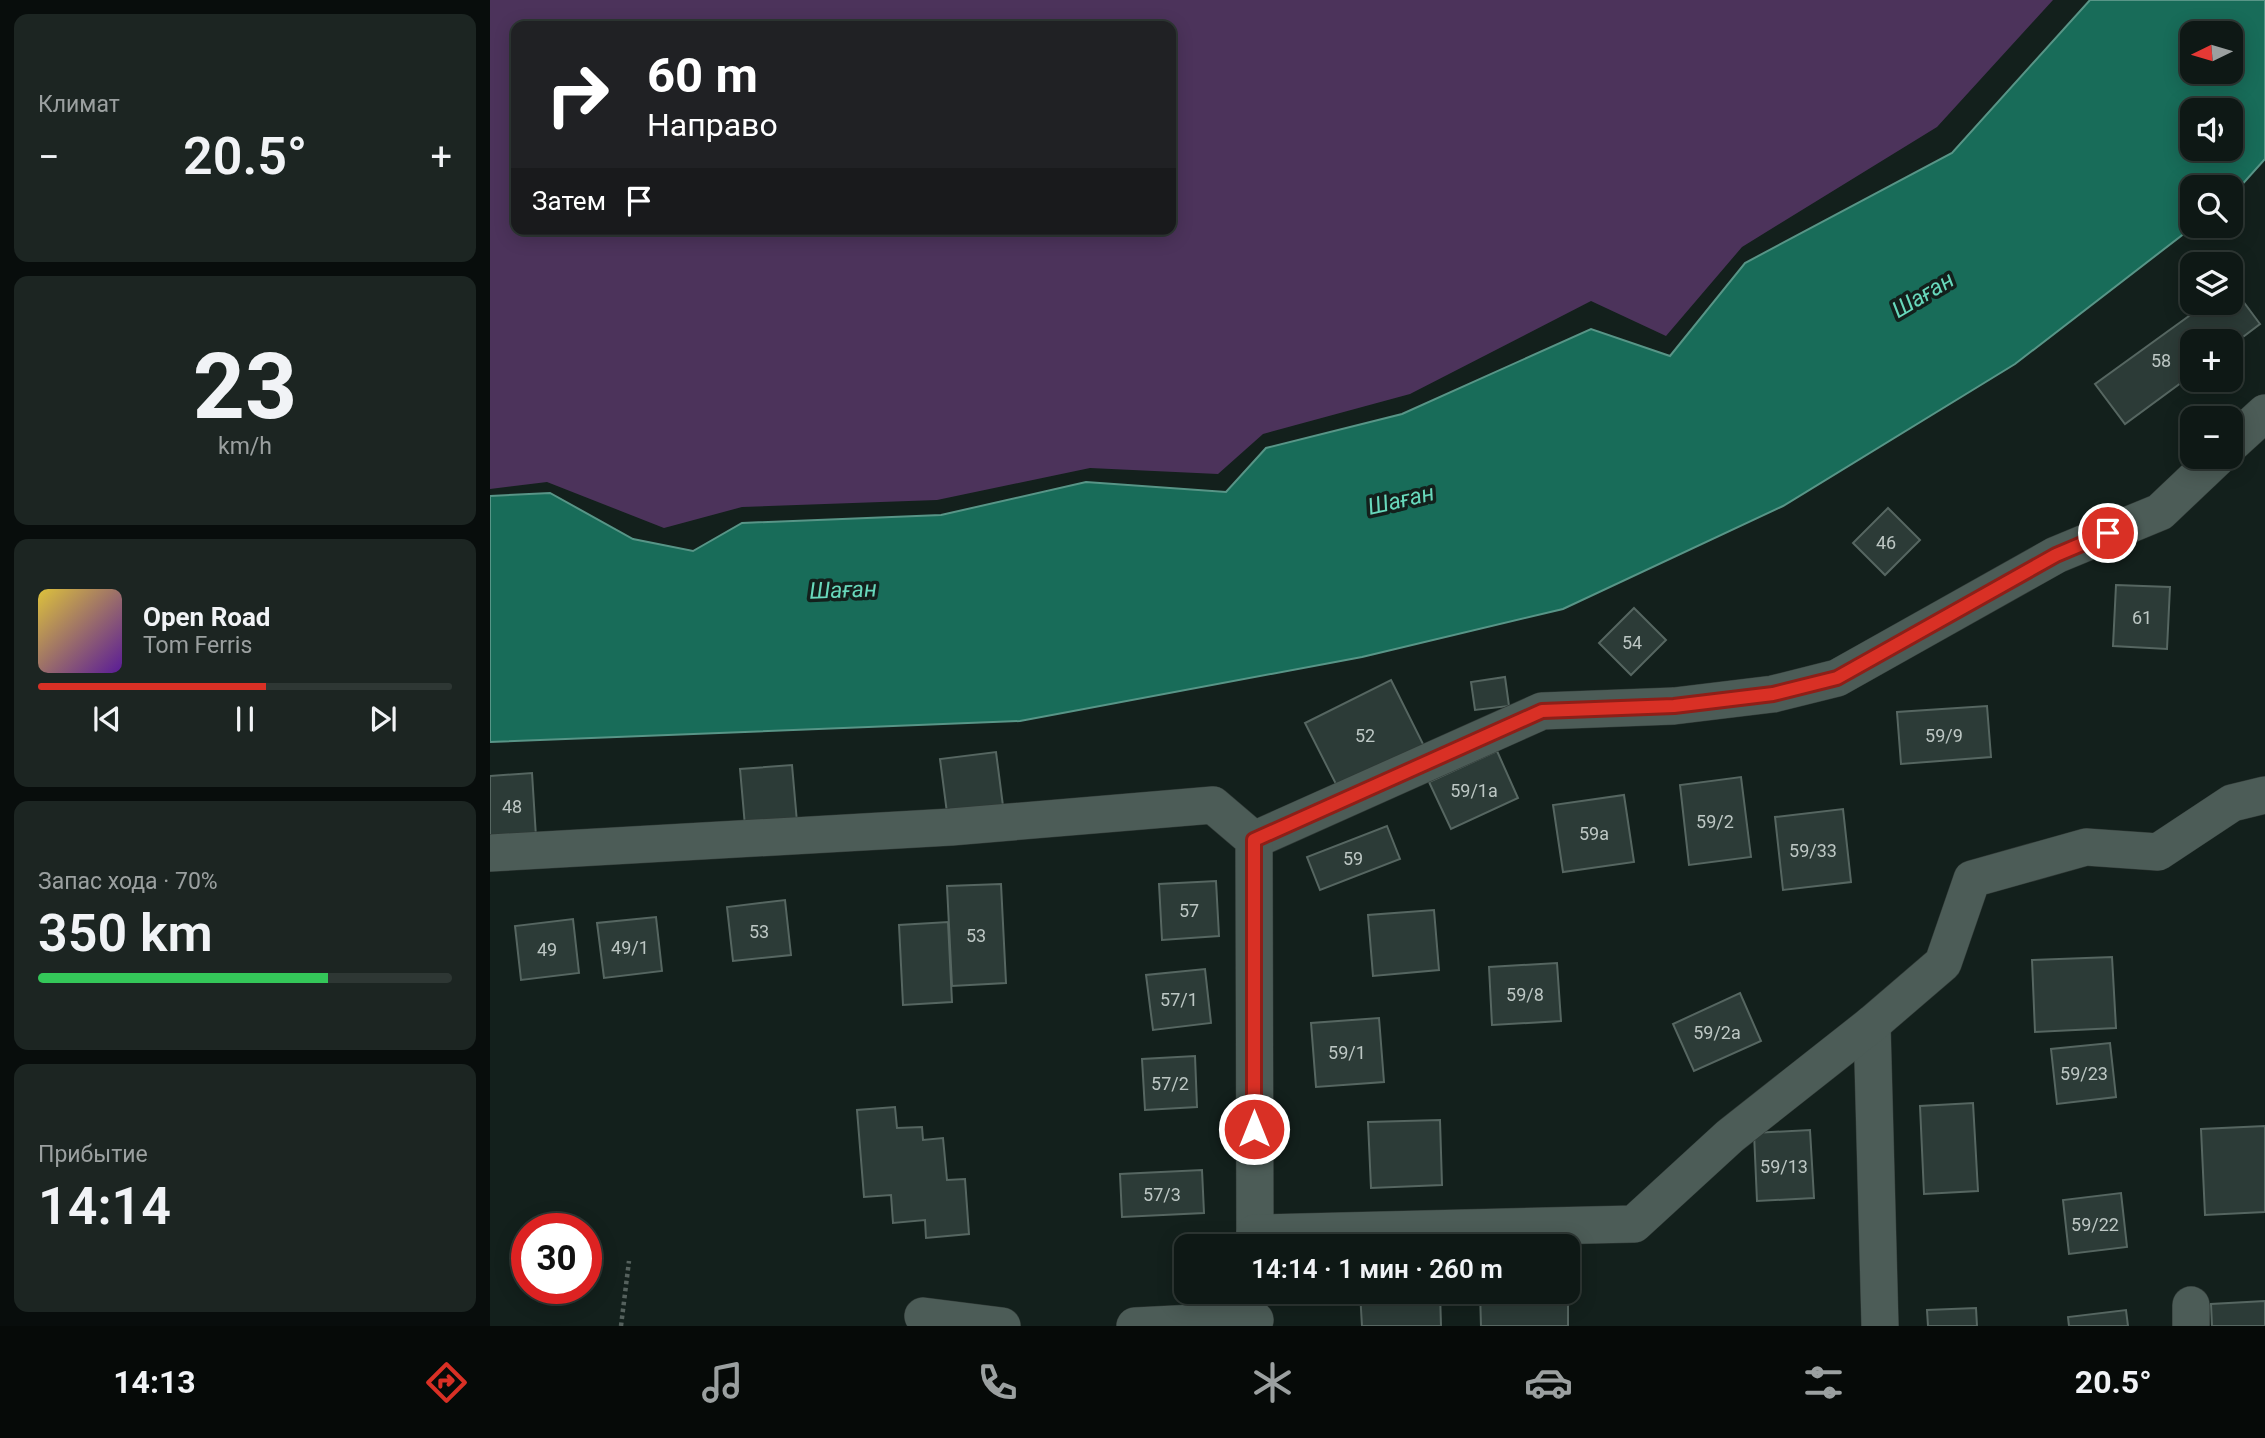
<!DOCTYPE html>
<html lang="ru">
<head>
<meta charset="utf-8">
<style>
	:root { --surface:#0e1815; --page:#1c2522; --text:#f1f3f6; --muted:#9ba0a0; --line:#2e3734; --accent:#d93025 }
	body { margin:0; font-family:Roboto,sans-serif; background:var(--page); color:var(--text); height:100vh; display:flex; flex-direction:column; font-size:26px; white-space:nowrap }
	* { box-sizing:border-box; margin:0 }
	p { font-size:23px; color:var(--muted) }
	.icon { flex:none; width:38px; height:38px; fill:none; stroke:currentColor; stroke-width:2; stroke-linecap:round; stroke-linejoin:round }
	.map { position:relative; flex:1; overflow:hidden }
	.details { display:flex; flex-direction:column; gap:14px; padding:14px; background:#080d0c; width:490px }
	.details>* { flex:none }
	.top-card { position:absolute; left:21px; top:21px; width:665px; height:214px; border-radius:14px; box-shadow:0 4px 18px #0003,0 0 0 2px var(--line); background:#202124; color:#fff; overflow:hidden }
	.needle { width:46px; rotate:265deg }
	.tools { position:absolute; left:1690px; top:21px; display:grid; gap:14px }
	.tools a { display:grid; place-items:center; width:63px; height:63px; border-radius:14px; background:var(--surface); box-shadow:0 4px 18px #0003,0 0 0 2px var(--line); font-size:35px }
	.speed { position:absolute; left:21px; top:1213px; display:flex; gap:14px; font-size:35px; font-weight:700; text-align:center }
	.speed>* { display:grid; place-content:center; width:91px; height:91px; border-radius:50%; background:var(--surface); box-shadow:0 4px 18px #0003,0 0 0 2px var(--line); line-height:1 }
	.speed .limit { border:10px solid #d22; background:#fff; color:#111 }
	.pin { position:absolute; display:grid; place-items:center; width:60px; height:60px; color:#fff; margin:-30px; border:4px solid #fff; border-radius:50%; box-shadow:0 2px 7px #0007 }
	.me { position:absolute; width:77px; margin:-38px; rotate:0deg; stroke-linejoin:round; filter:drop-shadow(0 0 5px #0008) }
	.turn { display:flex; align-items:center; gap:24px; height:147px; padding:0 21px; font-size:32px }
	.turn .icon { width:91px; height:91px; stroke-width:2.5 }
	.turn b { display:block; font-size:49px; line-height:60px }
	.then { display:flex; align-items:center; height:66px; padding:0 21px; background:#0003; gap:14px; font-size:26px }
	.big { font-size:52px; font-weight:600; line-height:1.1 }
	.details .card { flex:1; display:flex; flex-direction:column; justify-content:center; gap:10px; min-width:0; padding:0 24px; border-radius:14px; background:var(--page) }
	.details .dial { align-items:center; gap:0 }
	.dial b { font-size:91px; line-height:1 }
	.song { display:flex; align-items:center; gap:21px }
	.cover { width:84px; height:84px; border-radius:10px; background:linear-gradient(135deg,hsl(50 70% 55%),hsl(270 70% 35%)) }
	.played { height:7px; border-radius:4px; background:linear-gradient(90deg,var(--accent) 55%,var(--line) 55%) }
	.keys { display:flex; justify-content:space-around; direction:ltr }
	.heat { display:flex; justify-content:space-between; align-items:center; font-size:38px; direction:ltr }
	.charge { height:10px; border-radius:5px; background:linear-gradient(90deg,#34c759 70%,var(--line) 0) }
	.trip { position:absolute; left:684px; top:1234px; width:406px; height:70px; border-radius:14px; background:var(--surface); box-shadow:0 4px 18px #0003,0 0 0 2px var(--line); font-weight:600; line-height:70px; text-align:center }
	.tabs { display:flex; height:112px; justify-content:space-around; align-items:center; background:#060a08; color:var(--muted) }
	.tabs .icon { width:49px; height:49px }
	.tabs .on { color:var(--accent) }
	.tabs b { font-size:32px; color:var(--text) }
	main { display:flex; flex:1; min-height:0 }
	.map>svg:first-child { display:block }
	.green { fill:#4c335b; fill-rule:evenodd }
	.water { fill:#186c59; stroke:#589587; stroke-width:2; fill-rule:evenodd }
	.building { fill:#2c3b37; stroke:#566661; stroke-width:2 }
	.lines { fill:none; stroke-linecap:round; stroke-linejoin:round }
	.minor-casing { stroke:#303936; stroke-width:38 }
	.path { stroke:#55615d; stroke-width:4.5; stroke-dasharray:3.5 3.5; stroke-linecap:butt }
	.minor { stroke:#4c5c57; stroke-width:37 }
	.route-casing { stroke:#8d1f18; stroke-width:18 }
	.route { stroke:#d93025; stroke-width:12 }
	.labels { text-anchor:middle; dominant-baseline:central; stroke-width:7; stroke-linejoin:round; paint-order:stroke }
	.number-label { font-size:18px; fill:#bdc7c4 }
	.water-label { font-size:23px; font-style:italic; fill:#68d9bc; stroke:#13201c }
</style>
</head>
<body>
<main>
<section class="details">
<div class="card"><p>Климат</p>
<div class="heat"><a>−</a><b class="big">20.5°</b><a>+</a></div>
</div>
<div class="card dial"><b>23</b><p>km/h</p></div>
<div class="card">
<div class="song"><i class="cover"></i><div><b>Open Road</b><p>Tom Ferris</p></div></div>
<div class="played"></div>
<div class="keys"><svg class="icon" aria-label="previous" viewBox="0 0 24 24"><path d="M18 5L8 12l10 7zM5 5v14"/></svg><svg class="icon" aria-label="pause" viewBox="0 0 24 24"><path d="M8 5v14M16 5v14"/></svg><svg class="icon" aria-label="next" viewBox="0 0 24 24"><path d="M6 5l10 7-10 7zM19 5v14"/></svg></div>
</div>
<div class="card"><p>Запас хода · 70%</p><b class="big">350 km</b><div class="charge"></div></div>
<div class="card"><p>Прибытие</p><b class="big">14:14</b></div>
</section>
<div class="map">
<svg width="1775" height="1326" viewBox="0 0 1775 1326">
	<rect width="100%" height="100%" fill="#13201c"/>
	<path class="green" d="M0,0H1563L1447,127L1252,247L1176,336L1101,301L920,394L773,434L728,474L600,468L447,500L252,507L174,528L57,482L0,489ZM26,26H681V229H26Z"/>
	<path class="water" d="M1600,0H1775V159L1741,197V187H1703L1704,226L1525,364L1293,506L1073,609L872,657L530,721L0,742V496L60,493L143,539L203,551L252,523L451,515L596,482L736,492L776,448L912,414L1101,329L1180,356L1255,263L1462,153ZM1703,33H1741V72H1703ZM1741,110V149H1703V110Z"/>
	<g class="building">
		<path d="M1741,285L1770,324L1741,346V341H1703V374L1635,424L1605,384L1717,303H1741Z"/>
		<path d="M1398,508L1430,540L1395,575L1363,543Z"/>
		<path d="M1626,585L1680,587L1677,649L1623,646Z"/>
		<path d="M1144,608L1176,640L1141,675L1109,643Z"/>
		<path d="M1015,677L1019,706L985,710L981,682Z"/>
		<path d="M901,680L934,746L849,790L815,723Z"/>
		<path d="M1497,706L1501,757L1411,764L1407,712Z"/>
		<path d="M1007,751L1028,798L961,829L939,782Z"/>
		<path d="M506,752L513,806L457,813L450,759Z"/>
		<path d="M302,765L307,822L255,826L250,769Z"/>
		<path d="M42,773L46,837L0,840V776Z"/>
		<path d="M1251,777L1261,857L1199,865L1190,785Z"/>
		<path d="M1134,795L1144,862L1073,872L1063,805Z"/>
		<path d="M1353,809L1361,882L1293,890L1285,817Z"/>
		<path d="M897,826L910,859L830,890L817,857Z"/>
		<path d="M726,881L729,936L672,940L669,884Z"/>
		<path d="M511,884L516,983L462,986L457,886Z"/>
		<path d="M295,900L301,955L243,961L237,907Z"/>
		<path d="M944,910L949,970L883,976L878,915Z"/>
		<path d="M166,917L172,971L114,978L107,923Z"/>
		<path d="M83,919L89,973L31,980L25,926Z"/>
		<path d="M458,922L462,1002L413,1005L409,925Z"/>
		<path d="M1622,957L1626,1028L1545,1032L1542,960Z"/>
		<path d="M1067,963L1071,1021L1002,1025L999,967Z"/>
		<path d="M715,969L721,1023L663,1030L656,975Z"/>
		<path d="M1250,993L1271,1041L1204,1071L1183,1024Z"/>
		<path d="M889,1018L894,1082L826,1087L821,1023Z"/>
		<path d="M1620,1043L1626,1097L1567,1104L1561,1049Z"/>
		<path d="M705,1056L707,1107L655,1110L652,1059Z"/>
		<path d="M1483,1103L1488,1191L1434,1194L1430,1106Z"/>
		<path d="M405,1107L407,1128L432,1127L433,1140L453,1138L457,1180L475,1179L479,1234L436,1238L435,1220L403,1223L401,1195L374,1197L367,1110Z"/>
		<path d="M950,1120L952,1185L881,1188L878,1122Z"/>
		<path d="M1775,1126V1212L1715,1215L1711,1129Z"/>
		<path d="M1320,1130L1324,1198L1267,1201L1264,1133Z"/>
		<path d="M712,1170L714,1213L632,1217L630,1174Z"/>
		<path d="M1631,1193L1637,1247L1579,1254L1573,1200Z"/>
		<path d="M870,1292H950L951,1326H872Z"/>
		<path d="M990,1292H1078V1326H991Z"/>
		<path d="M1775,1301V1326H1722L1721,1304Z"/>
		<path d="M1486,1308L1487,1326H1438L1437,1310Z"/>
		<path d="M1636,1310L1638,1326H1579L1578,1317Z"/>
	</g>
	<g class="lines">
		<g class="minor-casing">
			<g id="minor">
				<path d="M1741,444L1775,413"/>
				<path d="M764,840L1052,711L1184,706L1283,694L1347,678L1566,555L1670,512L1728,457"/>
				<path d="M0,853L461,827L723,805L764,840L765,1246"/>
				<path d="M1382,1024L1390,1326"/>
				<path d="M765,1233L1144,1224L1240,1136L1382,1024L1453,963L1482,879L1596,847L1668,852L1742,803L1775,795"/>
				<path d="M1701,1305V1326"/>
				<path d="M433,1316L512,1326"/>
				<path d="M645,1326L765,1320"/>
			</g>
		</g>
		<path class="path" d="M131,1326L139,1261"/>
		<use href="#minor" class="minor"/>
	</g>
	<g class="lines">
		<g class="route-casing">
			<path id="route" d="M764,1129V840L1052,711L1184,706L1283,694L1347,678L1566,555L1618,533"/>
		</g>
		<use href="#route" class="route"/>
	</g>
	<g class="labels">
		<g class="number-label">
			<text x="1671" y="360">58</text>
			<text x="1396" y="542">46</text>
			<text x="1652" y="617">61</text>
			<text x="1142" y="642">54</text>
			<text x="875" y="735">52</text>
			<text x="1454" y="735">59/9</text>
			<text x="984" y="790">59/1а</text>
			<text x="22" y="806">48</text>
			<text x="1225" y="821">59/2</text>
			<text x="1104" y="833">59а</text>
			<text x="1323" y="850">59/33</text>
			<text x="863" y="858">59</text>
			<text x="699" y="910">57</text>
			<text x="269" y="931">53</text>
			<text x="486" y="935">53</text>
			<text x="140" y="947">49/1</text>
			<text x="57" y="949">49</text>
			<text x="1035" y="994">59/8</text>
			<text x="689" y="999">57/1</text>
			<text x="1227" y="1032">59/2а</text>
			<text x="857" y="1052">59/1</text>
			<text x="1594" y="1073">59/23</text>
			<text x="680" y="1083">57/2</text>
			<text x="1294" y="1166">59/13</text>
			<text x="672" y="1194">57/3</text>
			<text x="1605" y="1224">59/22</text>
		</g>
		<g class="water-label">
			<text transform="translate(1433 295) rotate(-31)">Шаған</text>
			<text transform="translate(911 500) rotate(-13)">Шаған</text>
			<text transform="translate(353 590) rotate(-2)">Шаған</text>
		</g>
	</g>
</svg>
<div class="tools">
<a><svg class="needle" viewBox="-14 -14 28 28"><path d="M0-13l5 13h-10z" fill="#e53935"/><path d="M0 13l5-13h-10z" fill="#9ba0a0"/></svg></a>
<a><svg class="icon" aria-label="sound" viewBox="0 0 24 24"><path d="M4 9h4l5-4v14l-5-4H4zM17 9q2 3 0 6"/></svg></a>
<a><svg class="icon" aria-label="search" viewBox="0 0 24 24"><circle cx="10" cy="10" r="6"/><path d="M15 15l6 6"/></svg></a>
<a><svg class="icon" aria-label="layers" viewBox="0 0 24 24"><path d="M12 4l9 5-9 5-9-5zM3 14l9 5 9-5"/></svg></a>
<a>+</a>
<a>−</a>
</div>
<div class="speed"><div class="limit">30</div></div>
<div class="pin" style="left:1618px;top:533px;background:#d93025"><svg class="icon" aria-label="arrive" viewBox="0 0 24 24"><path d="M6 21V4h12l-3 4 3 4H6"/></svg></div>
<svg class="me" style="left:764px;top:1129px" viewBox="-20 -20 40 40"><circle r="17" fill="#d93025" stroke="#fff" stroke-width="3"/><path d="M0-11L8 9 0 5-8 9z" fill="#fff"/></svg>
<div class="trip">14:14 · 1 мин · 260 m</div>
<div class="top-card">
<div class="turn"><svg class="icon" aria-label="right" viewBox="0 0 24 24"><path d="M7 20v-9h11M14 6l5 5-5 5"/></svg><div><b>60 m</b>Направо</div></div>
<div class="then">Затем<svg class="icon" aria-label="arrive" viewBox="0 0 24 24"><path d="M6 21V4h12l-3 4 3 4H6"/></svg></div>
</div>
</div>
</main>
<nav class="tabs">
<b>14:13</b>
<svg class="icon on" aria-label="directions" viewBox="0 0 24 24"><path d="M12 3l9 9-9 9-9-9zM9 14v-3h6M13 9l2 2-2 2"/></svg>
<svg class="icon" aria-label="music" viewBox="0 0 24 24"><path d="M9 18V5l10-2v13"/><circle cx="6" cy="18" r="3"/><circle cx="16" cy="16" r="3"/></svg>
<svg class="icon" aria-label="phone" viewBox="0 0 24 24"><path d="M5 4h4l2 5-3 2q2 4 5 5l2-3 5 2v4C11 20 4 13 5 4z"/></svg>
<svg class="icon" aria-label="climate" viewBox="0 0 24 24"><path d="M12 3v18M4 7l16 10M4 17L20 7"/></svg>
<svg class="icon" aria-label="car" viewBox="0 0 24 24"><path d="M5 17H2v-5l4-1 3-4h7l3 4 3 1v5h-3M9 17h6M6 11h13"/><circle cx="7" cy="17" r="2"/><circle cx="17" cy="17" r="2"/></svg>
<svg class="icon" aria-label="filters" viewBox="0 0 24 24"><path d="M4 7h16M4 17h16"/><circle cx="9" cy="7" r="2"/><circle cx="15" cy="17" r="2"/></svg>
<b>20.5°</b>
</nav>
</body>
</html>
